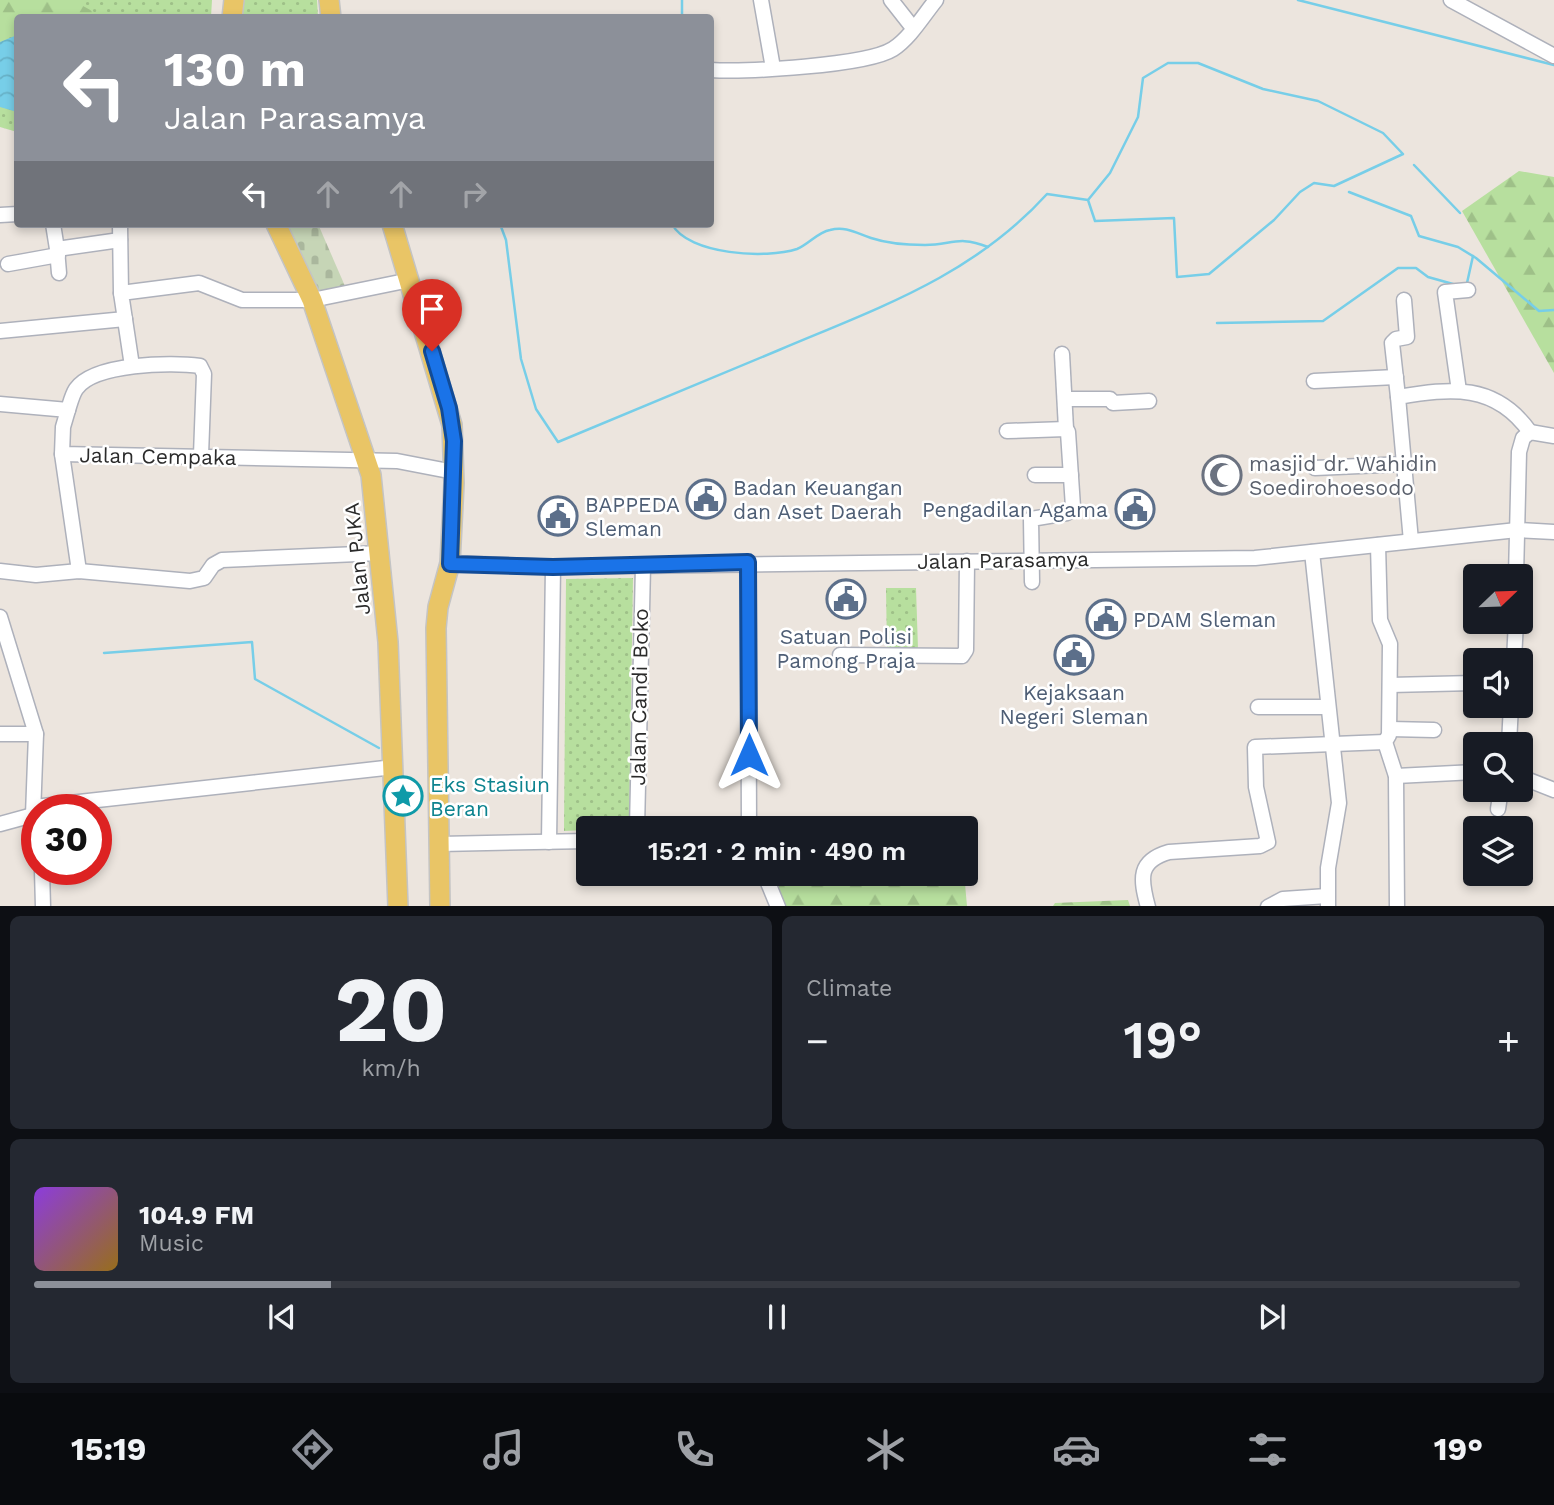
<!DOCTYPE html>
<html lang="en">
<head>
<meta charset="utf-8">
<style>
	:root { --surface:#171b24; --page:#242831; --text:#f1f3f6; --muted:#9ea1a6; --line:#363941; --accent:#8c9099 }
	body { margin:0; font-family:"Work Sans",sans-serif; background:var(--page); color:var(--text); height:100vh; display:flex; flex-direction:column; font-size:26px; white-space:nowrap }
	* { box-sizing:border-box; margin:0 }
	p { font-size:23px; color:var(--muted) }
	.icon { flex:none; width:38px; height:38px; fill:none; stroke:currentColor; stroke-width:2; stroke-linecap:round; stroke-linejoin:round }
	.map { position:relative; height:906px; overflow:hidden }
	.drawer { display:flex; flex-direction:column; gap:10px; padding:10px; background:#0d0f14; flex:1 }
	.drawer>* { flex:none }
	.guide { position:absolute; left:14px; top:14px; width:700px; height:214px; border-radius:7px; box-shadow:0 4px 10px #0003; background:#8c9099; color:#fff; overflow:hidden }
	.needle { width:46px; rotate:67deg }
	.tools { position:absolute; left:1463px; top:564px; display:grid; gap:14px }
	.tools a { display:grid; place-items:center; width:70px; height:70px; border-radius:7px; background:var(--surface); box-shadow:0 4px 10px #0003; font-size:35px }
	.speed { position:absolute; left:21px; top:794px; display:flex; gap:14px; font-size:35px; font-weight:700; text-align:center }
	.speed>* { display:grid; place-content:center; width:91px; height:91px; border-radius:50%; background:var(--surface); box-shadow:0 4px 10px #0003; line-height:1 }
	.speed .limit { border:10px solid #d22; background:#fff; color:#111 }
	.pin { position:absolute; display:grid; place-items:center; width:60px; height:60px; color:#fff; margin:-72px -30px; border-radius:50% 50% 50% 0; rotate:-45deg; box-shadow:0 0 7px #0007 }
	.pin .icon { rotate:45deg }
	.me { position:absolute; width:77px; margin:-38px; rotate:0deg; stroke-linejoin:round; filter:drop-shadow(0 0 5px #0008) }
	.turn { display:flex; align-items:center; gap:24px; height:147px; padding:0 35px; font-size:32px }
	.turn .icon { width:91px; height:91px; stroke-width:2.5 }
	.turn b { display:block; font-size:49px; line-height:60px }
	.lanes { display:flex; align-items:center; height:66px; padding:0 35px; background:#0003; justify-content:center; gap:35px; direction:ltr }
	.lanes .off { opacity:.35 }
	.big { font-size:52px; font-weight:600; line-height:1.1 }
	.drawer .tile { flex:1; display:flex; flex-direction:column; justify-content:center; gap:10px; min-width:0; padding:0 24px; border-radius:10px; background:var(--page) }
	.drawer .dial { align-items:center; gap:0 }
	.dial b { font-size:91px; line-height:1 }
	.song { display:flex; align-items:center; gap:21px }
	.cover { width:84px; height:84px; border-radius:10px; background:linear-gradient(135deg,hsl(270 70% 55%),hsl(40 70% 35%)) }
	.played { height:7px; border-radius:4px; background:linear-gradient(90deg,var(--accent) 20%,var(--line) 20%) }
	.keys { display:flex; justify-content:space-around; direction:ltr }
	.heat { display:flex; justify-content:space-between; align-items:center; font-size:38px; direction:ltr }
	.drawer .tiles { flex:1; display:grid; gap:10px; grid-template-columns:1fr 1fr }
	.tile:last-child { grid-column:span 2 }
	.trip { position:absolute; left:576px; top:816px; width:402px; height:70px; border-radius:7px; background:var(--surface); box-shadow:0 4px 10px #0003; font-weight:600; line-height:70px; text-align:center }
	.dock { display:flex; height:112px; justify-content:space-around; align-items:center; background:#090b0e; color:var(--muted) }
	.dock .icon { width:49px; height:49px }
	.dock .active { color:var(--accent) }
	.dock b { font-size:32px; color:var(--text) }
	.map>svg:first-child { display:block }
	.green { fill:url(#green-dots) }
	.forest { fill:url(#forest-firs) }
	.cemetery { fill:url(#cemetery-stones) }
	.water { fill:url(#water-waves) }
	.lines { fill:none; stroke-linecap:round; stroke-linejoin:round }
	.stream { stroke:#77cee8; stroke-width:2.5 }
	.minor-casing { stroke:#aeb1bb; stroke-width:17 }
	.major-casing { stroke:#c4c4c4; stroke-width:22 }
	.minor { stroke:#fff; stroke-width:14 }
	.major { stroke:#e9c566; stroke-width:19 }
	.route-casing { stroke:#114b97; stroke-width:18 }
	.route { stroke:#1a73e8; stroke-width:12 }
	.labels { text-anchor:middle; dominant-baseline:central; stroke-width:5; stroke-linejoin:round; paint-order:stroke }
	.street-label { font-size:21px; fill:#2b2b2b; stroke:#fff }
	.worship-label { font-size:21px; fill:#5b616d; stroke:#fff; text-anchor:start }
	.service-label { font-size:21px; fill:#4e5e75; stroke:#fff; text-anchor:start }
	.culture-label { font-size:21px; fill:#0d838f; stroke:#fff; text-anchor:start }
</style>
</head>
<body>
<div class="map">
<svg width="1554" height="907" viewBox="0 0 1554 907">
	<defs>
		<pattern id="green-dots" width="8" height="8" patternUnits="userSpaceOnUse" patternTransform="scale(1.75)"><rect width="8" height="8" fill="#b7df9e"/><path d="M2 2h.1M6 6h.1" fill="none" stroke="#9ec088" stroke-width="1.8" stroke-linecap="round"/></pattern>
		<pattern id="forest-firs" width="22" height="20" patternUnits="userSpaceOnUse" patternTransform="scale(1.75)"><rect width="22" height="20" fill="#b7df9e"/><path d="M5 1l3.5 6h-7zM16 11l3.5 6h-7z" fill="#9ec088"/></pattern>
		<pattern id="cemetery-stones" width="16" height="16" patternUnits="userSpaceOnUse" patternTransform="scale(1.75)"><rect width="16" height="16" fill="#c6d5b6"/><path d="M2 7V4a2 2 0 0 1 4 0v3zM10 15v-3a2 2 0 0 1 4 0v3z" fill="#aab79d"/></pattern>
		<pattern id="water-waves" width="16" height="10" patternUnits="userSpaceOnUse" patternTransform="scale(1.75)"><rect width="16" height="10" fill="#77cee8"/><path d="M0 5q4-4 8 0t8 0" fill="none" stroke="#67b1c7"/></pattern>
	</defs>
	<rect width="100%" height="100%" fill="#ece5de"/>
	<g class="green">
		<path d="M0,0H212L211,17L18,18L17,132L0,127Z"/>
		<path d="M240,0H317L318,17L238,18Z"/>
		<path d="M633,578L629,828L564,831L566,579Z"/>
		<path d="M886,588H916L918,649L887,650Z"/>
	</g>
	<g class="forest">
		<path d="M0,0H72L94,12L93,17H63L62,14L53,17L18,18L17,32L0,39Z"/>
		<path d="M1519,171L1554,177V373L1462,211Z"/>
		<path d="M773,873H849L864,883L965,884L967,906H786Z"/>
		<path d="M1128,900L1130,906H1053L1055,903Z"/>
	</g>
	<path class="cemetery" d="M276,224H318L348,293L312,300Z"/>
	<path class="water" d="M17,35V112L0,107V42Z"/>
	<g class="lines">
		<g class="stream">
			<path d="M682,0V18"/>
			<path d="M1298,0L1554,65"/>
			<path d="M1414,165L1460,213"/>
			<path d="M1349,192L1411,216L1419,236L1458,247L1476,258L1539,311L1554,310"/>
			<path d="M500,224L506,240L521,359L536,409L558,442C631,412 705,381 779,350C878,308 973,276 1047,194L1088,200L1110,173L1138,117L1143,78L1168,63H1198L1263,89L1318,101L1383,133L1403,154L1334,186L1314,183L1300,192L1274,220L1209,274L1177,277L1174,218L1095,221L1088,200"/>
			<path d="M672,224C688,255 767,259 797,249C809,244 818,232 830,230C846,226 856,233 871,238C886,243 909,245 925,245C952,245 958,235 988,247"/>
			<path d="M1467,283L1473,256"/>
			<path d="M1217,323L1323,321L1398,268H1416L1428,277L1453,284"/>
			<path d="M104,653L252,642L255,679L379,748"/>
		</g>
		<g class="minor-casing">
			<g id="minor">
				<path d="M761,0L773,68"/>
				<path d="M891,0L913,28"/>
				<path d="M1451,0L1554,56"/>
				<path d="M710,70C745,72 866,66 893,49C910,38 923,16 936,0"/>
				<path d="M0,215L18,214"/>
				<path d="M53,224L57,249L120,240"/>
				<path d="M120,225L121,293"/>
				<path d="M57,249L59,273"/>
				<path d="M8,264L58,255"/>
				<path d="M0,331L125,319"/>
				<path d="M1062,354L1066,429"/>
				<path d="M132,366L121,293L199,283L242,300H312L410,280"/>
				<path d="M1314,381L1396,377"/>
				<path d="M1459,391L1445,292L1468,290"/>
				<path d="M1398,397L1392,343L1396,339L1407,337L1404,300"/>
				<path d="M1066,399H1110L1113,403L1149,401"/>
				<path d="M0,404L68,410L63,427L62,454L397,461L454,472"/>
				<path d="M68,410C70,404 72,395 76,389C94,363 172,362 200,366L204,374L201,455"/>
				<path d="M1007,431L1066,429L1068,432L1073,507L1067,513L1031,519L1032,582"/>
				<path d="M62,454L79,571"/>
				<path d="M1404,464L1398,397C1451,388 1495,383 1530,432"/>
				<path d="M1315,468L1404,464L1411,541"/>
				<path d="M1035,475H1071"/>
				<path d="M1378,545L1380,620L1390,644L1389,735L1385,742L1396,776L1397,907"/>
				<path d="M1312,552L1339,803L1328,868V907"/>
				<path d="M748,562L749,828"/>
				<path d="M450,563L553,567L1255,558L1517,530L1554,532"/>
				<path d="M0,571L36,575L79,571L190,581L204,578L213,565L222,560L381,553"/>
				<path d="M1516,576L1519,452L1523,438L1530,432L1554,436"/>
				<path d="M0,617L36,734L33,815L37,837"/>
				<path d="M840,655L962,656L966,650L967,561"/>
				<path d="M1514,660L1516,621"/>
				<path d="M1390,685L1474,683"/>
				<path d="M1258,707H1327"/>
				<path d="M1390,729L1434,730"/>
				<path d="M0,734H36"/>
				<path d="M1509,744L1511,705"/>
				<path d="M1396,776L1475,772"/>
				<path d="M1521,777L1554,790"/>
				<path d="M34,807L394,767"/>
				<path d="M1498,809L1501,789"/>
				<path d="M0,824L33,815"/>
				<path d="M637,828L643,566"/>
				<path d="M549,842L553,567"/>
				<path d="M440,844L588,841"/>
				<path d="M42,870L43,907"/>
				<path d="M764,873L778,907"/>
				<path d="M1148,907C1140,878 1138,861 1169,852L1260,846L1268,842L1256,787L1255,747L1385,742"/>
				<path d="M1268,907L1283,899L1327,896"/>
			</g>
		</g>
		<g class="major-casing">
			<g id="major">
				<path d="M329,0L331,18"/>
				<path d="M232,18L234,0"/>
				<path d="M276,224L312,300L371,475L388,642L398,907"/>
				<path d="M392,224L452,425L454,483L450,563L438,607L436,628L440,907"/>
			</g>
		</g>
		<use href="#minor" class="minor"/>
		<use href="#major" class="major"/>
	</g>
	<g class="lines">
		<g class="route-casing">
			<path id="route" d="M432,351L449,408L454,441L450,564L553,567L748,562L749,755"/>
		</g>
		<use href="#route" class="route"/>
	</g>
	<defs>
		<g id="mosque-ring" transform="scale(2.0125)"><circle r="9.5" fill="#fff" stroke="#6b7280" stroke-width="1.5"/><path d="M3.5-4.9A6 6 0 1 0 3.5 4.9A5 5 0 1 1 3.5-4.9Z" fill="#6b7280"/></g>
		<g id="civic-ring" transform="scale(2.0125)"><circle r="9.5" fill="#fff" stroke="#5c6f8a" stroke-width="1.5"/><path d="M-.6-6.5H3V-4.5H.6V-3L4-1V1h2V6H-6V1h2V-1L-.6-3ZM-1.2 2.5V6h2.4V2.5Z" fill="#5c6f8a"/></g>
		<g id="sight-ring" transform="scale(2.0125)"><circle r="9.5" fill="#fff" stroke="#0f9aa8" stroke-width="1.5"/><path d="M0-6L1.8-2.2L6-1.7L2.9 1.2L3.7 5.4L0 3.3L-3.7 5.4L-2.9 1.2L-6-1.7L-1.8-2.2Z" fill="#0f9aa8"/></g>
	</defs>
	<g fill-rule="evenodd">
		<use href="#mosque-ring" x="1222" y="475"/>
		<use href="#civic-ring" x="706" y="499"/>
		<use href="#civic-ring" x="1135" y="509"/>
		<use href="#civic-ring" x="558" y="516"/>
		<use href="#civic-ring" x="846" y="599"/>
		<use href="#civic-ring" x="1106" y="619"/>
		<use href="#civic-ring" x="1074" y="655"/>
		<use href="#sight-ring" x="403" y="796"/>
	</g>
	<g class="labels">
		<g class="street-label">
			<text transform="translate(158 456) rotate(1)">Jalan Cempaka</text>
			<text transform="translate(357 559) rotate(-96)">Jalan PJKA</text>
			<text transform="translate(1003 560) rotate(-1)">Jalan Parasamya</text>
			<text transform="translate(639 697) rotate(-89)">Jalan Candi Boko</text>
		</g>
		<g class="worship-label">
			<text x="1249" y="463">masjid dr. Wahidin<tspan x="1249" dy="24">Soedirohoesodo</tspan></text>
		</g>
		<g class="service-label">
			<text x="733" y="487">Badan Keuangan<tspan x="733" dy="24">dan Aset Daerah</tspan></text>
			<text x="585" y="504">BAPPEDA<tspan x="585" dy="24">Sleman</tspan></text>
			<text x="1108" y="509" text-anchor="end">Pengadilan Agama</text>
			<text x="1133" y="619">PDAM Sleman</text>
			<text x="846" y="636" text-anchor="middle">Satuan Polisi<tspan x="846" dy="24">Pamong Praja</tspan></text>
			<text x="1074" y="692" text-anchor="middle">Kejaksaan<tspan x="1074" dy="24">Negeri Sleman</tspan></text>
		</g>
		<g class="culture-label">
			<text x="430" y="784">Eks Stasiun<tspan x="430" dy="24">Beran</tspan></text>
		</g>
	</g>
</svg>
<div class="tools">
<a><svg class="needle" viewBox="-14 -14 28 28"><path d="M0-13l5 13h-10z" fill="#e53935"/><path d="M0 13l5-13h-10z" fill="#9ea1a6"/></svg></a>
<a><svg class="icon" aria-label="sound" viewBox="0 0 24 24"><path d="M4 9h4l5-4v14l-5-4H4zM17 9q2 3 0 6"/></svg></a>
<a><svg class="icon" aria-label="search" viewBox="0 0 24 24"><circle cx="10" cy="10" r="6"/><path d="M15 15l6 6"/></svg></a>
<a><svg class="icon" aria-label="layers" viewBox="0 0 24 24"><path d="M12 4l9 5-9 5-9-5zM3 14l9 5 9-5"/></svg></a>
</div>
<div class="speed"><div class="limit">30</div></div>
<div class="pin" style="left:432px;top:351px;background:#d93025"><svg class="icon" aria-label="arrive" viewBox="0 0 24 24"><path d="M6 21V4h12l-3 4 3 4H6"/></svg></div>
<svg class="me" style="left:749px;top:755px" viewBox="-20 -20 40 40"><path d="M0-17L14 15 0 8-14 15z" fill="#1a73e8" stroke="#fff" stroke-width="4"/></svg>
<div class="trip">15:21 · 2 min · 490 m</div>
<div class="guide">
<div class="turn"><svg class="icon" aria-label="left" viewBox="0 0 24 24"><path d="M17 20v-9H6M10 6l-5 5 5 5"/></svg><div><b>130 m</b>Jalan Parasamya</div></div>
<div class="lanes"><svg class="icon" aria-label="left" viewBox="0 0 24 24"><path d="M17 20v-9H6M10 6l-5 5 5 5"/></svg><svg class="icon off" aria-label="ahead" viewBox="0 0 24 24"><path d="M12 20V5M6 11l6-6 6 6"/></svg><svg class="icon off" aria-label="ahead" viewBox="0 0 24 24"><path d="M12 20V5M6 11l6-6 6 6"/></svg><svg class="icon off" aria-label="right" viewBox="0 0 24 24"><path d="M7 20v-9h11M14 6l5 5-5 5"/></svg></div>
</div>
</div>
<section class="drawer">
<div class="tiles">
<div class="tile dial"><b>20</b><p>km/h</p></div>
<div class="tile"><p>Climate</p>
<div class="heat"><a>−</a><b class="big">19°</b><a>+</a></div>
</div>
<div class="tile">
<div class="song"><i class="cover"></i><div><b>104.9 FM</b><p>Music</p></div></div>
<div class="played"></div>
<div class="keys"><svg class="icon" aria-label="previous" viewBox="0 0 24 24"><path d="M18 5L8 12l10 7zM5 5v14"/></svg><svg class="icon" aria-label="pause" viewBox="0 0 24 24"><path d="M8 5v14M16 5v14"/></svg><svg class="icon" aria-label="next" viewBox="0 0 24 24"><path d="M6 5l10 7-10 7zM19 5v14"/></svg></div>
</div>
</div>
</section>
<nav class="dock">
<b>15:19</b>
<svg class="icon active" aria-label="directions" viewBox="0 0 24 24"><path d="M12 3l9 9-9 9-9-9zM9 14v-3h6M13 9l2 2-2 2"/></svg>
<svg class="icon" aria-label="music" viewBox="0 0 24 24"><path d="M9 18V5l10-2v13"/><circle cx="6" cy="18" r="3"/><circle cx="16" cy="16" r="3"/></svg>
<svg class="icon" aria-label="phone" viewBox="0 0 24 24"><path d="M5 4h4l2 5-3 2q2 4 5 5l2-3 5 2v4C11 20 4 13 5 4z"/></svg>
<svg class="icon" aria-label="climate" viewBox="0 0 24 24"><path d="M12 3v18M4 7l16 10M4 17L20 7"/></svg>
<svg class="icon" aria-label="car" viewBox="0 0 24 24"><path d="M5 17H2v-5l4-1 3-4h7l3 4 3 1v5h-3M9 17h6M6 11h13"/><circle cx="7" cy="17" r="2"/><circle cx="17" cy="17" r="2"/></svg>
<svg class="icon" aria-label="filters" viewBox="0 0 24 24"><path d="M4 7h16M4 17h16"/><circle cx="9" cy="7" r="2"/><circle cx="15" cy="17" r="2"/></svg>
<b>19°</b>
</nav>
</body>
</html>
